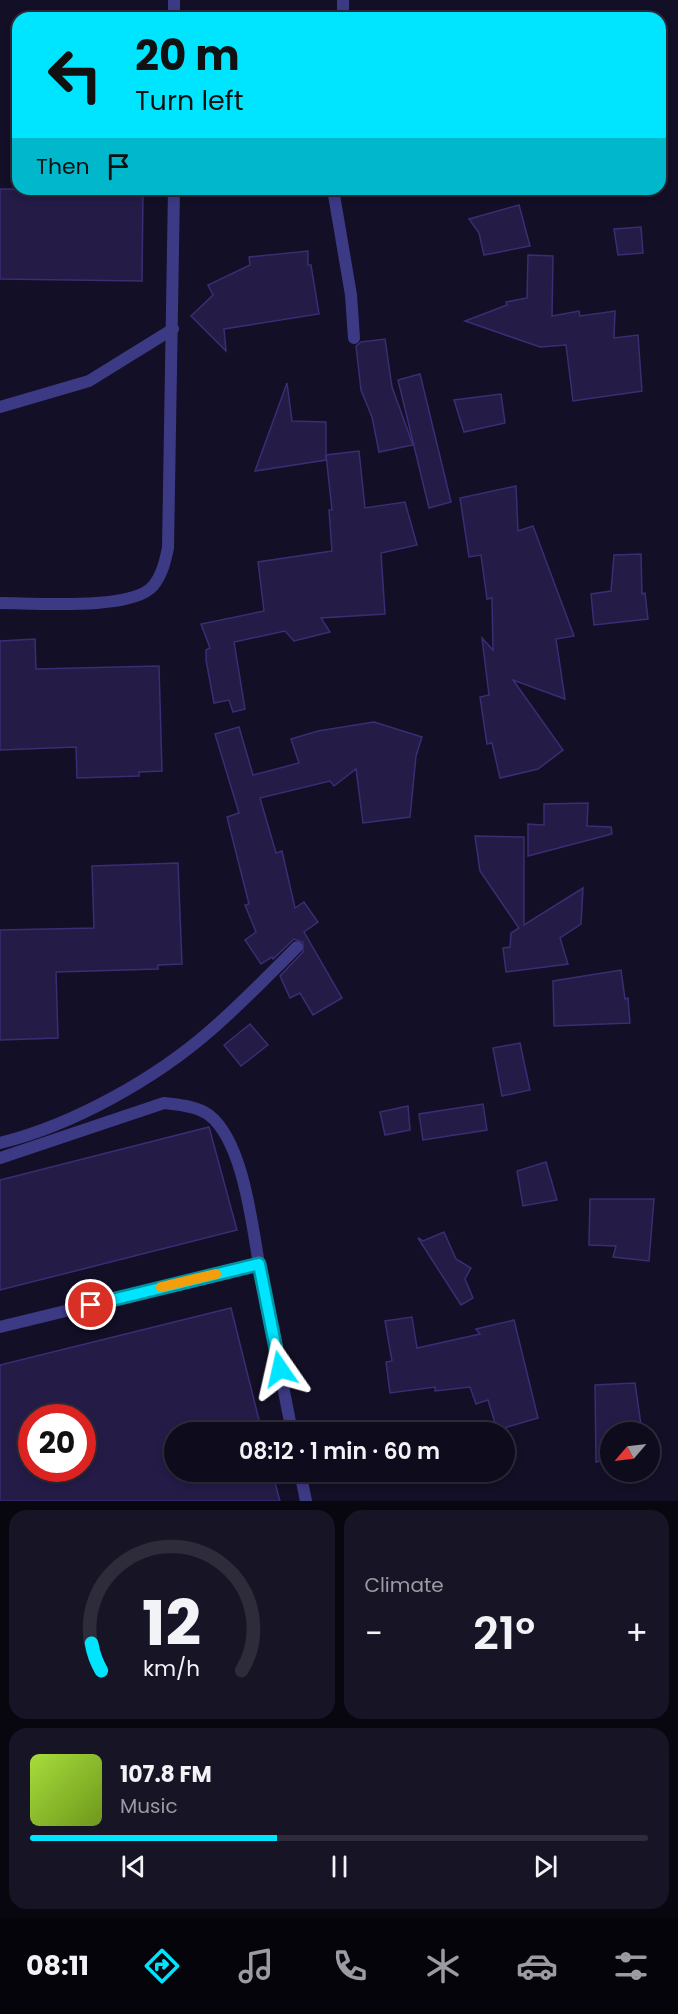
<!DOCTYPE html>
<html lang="en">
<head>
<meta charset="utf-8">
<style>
	:root { --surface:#0e0b1c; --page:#171425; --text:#f1f3f6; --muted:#9b9ba3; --line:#2e2b3b; --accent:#00e5ff }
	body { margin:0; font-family:Poppins,sans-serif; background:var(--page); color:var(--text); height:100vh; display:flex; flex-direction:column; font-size:22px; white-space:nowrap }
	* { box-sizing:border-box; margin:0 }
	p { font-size:20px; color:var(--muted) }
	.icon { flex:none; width:33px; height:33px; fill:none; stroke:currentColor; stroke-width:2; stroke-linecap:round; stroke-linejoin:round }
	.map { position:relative; height:1501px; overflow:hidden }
	.drawer { display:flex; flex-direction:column; gap:9px; padding:9px; background:#08060f; flex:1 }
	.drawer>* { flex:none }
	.hud { position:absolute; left:12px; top:12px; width:654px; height:183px; border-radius:18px; box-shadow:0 3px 9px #0003,0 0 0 2px var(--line); background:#00e5ff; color:#111; overflow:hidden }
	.needle { width:39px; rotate:242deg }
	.tools { position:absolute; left:600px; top:1422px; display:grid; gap:12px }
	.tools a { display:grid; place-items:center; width:60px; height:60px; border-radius:50%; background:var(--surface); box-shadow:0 3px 9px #0003,0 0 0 2px var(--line); font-size:30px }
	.speed { position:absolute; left:18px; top:1404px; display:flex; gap:12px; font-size:30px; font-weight:700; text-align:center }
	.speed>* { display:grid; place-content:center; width:78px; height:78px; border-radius:50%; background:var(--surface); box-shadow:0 3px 9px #0003,0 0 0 2px var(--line); line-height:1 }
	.speed .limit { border:9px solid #d22; background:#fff; color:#111 }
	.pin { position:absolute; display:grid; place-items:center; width:51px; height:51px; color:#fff; margin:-26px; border:3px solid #fff; border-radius:50%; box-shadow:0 2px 6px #0007 }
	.me { position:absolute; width:66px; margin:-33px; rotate:349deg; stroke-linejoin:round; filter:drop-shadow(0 0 4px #0008) }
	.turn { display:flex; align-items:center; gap:21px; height:126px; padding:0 24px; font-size:27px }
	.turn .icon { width:78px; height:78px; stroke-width:2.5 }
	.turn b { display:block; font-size:42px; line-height:51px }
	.then { display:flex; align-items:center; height:57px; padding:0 24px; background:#0003; gap:12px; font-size:22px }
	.big { font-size:45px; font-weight:600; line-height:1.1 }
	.drawer .tile { flex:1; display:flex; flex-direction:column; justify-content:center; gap:9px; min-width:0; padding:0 21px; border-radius:18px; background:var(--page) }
	.drawer .dial { align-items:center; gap:0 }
	.dial svg { height:156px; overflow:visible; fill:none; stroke:var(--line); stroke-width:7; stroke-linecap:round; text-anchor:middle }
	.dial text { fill:var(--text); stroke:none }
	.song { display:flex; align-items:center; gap:18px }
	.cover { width:72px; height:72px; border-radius:9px; background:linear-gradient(135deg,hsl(80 70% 55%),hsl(80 70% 35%)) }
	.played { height:6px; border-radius:3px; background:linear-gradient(90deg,var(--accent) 40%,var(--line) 40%) }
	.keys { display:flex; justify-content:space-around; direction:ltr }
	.heat { display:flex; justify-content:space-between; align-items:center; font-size:33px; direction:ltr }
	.drawer .tiles { flex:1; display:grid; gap:9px; grid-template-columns:1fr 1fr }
	.tile:last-child { grid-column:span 2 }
	.trip { position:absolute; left:164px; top:1422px; width:351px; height:60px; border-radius:30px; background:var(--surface); box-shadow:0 3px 9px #0003,0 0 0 2px var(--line); font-weight:600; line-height:60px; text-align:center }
	.dock { display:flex; height:96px; justify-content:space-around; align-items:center; background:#06040b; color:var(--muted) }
	.dock .icon { width:42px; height:42px }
	.dock .selected { color:var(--accent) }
	.dock b { font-size:27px; color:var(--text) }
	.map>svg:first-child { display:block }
	.building { fill:#241b47; stroke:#3b2d73; stroke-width:1.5; fill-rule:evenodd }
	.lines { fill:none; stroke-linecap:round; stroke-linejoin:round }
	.service { stroke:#3d3a85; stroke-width:12 }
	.route-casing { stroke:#0095a6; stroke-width:15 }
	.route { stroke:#00e5ff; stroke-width:10 }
	.slow { stroke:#f59e0b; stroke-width:10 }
</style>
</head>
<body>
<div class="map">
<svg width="678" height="1501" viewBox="0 0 678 1501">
	<rect width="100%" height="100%" fill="#130f26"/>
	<g class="building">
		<path d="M0,189H143L142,281L0,279Z"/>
		<path d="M519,205L530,246L484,255L479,233L469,219Z"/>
		<path d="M641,227L643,253L618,255L614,229Z"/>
		<path d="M308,251V265H311L319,314L224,329L226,351L191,316L213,295L208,285L250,265L249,257Z"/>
		<path d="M528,255L553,256L552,316L579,311L580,316L615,311L614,338L638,335L642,391L573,401L566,345L540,347L465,321L507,305L506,302L527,298Z"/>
		<path d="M385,339L392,387L413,445L379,452L372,417L361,390L356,346L361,342Z"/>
		<path d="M420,374L451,502L429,508L398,380Z"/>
		<path d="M287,383L292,421L326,422V460L255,471Z"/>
		<path d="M501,394L505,423L464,432L454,400Z"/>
		<path d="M359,451L365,508L405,502L417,545L381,553L385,614L321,618L330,632L294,641L285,631L234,642L245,709L233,712L229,700L214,703L206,660V650L210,648L201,624L264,611L258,562L332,551L329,510H332L326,455Z"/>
		<path d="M516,486L518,531L533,526L574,636L556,639L565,699L513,680L563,750L538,769L500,778L492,743L487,744L480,697L489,695L482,638L493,650L492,598L487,599L481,555L469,557L460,498Z"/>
		<path d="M641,554L642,594L645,593L648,619L594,625L591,594L611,591L614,555Z"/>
		<path d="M35,639L36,669L159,666L162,771L139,772V776L77,778L76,747L0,750V641Z"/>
		<path d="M374,722L422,737L416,756L410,817L363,823L356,769L334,786L330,781L260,798L276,853L282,851L295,908L304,902L318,922L304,932L342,998L313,1015L300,993L290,998L280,976L303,952V942L294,939L273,959L272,957L261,964L245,940L256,932L245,905L249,904L227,817L239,813L215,734L239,727L253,775L299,763L291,739L318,731Z"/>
		<path d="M588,803L587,826L611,827L612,834L528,856V824L544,825V804Z"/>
		<path d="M475,836L524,837V925L583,888L581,924L560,938L568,964L506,972L503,948L510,947L511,933L519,928L480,871Z"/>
		<path d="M178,863L182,964L158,965V969L56,972L58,1038L0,1040V930L94,928L92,866Z"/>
		<path d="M621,970L625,999L628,998L630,1023L554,1026L553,981Z"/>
		<path d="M250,1024L268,1045L241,1066L224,1045Z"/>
		<path d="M520,1043L530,1090L502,1096L493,1048Z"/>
		<path d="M483,1104L487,1130L423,1140L419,1114Z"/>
		<path d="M408,1106L410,1130L385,1135L380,1112Z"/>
		<path d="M209,1127L237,1230L0,1290V1180Z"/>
		<path d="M546,1162L557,1200L523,1206L517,1171Z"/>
		<path d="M590,1199H654L649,1261L613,1257L616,1246L589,1245Z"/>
		<path d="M444,1232L456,1259L471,1268L465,1279L473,1298L461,1305L418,1238L423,1241Z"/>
		<path d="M231,1308L262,1432H174V1472H272L280,1501H0V1365ZM32,1418H82V1468H32Z"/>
		<path d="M412,1317L417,1348L480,1334L476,1329L514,1320L538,1418L497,1430L488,1400L476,1404L470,1387L435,1391V1387L390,1393L386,1362L392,1361L385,1321Z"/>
		<path d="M635,1383L642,1432H610V1458L596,1462L595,1385Z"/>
	</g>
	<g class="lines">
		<g class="service">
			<path d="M174,18V0"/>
			<path d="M343,18V0"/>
			<path d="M333,189L351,295L354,338"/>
			<path d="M0,407L89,381L173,329"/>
			<path d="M0,603C33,603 132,611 153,586C162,575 165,562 168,548L174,189"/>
			<path d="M0,1143C73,1125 155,1079 211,1030C241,1004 269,975 297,947"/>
			<path d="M0,1158L164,1103C179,1105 197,1106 209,1115C243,1141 252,1224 259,1264"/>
			<path d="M0,1327L259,1264L292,1432"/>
			<path d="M300,1472L306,1501"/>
		</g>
	</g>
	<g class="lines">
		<g class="route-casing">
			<path id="route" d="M91,1305L259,1264L280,1369"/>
		</g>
		<use href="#route" class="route"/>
		<path class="slow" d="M161,1287L216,1274"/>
	</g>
</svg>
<div class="tools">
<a><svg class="needle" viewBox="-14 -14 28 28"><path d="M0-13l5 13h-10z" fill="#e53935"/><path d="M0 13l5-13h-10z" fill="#9b9ba3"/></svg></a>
</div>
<div class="speed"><div class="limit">20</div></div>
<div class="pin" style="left:91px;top:1305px;background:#d93025"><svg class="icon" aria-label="arrive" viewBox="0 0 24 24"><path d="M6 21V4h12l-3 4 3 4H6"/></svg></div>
<svg class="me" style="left:280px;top:1369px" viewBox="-20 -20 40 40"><path d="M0-17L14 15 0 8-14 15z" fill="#00e5ff" stroke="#fff" stroke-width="4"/></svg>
<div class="trip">08:12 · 1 min · 60 m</div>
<div class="hud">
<div class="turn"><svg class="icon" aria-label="left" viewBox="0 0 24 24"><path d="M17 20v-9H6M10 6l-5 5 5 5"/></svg><div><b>20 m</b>Turn left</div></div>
<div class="then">Then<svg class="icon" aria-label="arrive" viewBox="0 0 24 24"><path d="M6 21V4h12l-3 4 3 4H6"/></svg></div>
</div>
</div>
<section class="drawer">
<div class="tiles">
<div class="tile dial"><svg viewBox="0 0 100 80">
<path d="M14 69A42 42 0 1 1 86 69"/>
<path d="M14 69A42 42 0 0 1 9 55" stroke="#00e5ff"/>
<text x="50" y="56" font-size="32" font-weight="700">12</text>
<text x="50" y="72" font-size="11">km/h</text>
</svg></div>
<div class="tile"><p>Climate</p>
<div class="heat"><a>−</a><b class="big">21°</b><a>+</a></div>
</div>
<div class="tile">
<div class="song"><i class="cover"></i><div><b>107.8 FM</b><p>Music</p></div></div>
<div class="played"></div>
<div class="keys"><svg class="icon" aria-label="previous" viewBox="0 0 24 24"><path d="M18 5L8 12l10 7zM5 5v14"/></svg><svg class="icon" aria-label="pause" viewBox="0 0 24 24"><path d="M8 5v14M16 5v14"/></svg><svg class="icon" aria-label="next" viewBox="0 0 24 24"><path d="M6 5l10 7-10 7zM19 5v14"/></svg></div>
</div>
</div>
</section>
<nav class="dock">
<b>08:11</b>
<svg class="icon selected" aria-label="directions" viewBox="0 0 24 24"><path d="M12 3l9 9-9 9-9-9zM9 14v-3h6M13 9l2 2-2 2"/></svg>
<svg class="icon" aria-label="music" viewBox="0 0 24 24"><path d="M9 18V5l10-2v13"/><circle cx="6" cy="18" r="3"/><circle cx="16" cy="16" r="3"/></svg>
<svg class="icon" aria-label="phone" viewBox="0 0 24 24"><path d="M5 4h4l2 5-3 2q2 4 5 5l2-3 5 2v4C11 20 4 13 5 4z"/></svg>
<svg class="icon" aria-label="climate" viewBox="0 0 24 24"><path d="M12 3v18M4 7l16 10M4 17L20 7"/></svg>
<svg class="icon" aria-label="car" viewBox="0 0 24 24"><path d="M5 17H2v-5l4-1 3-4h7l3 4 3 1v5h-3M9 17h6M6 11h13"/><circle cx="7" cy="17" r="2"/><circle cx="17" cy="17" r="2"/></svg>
<svg class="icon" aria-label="filters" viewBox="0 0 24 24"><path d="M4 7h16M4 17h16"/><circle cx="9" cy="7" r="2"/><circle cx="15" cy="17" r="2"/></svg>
</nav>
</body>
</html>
